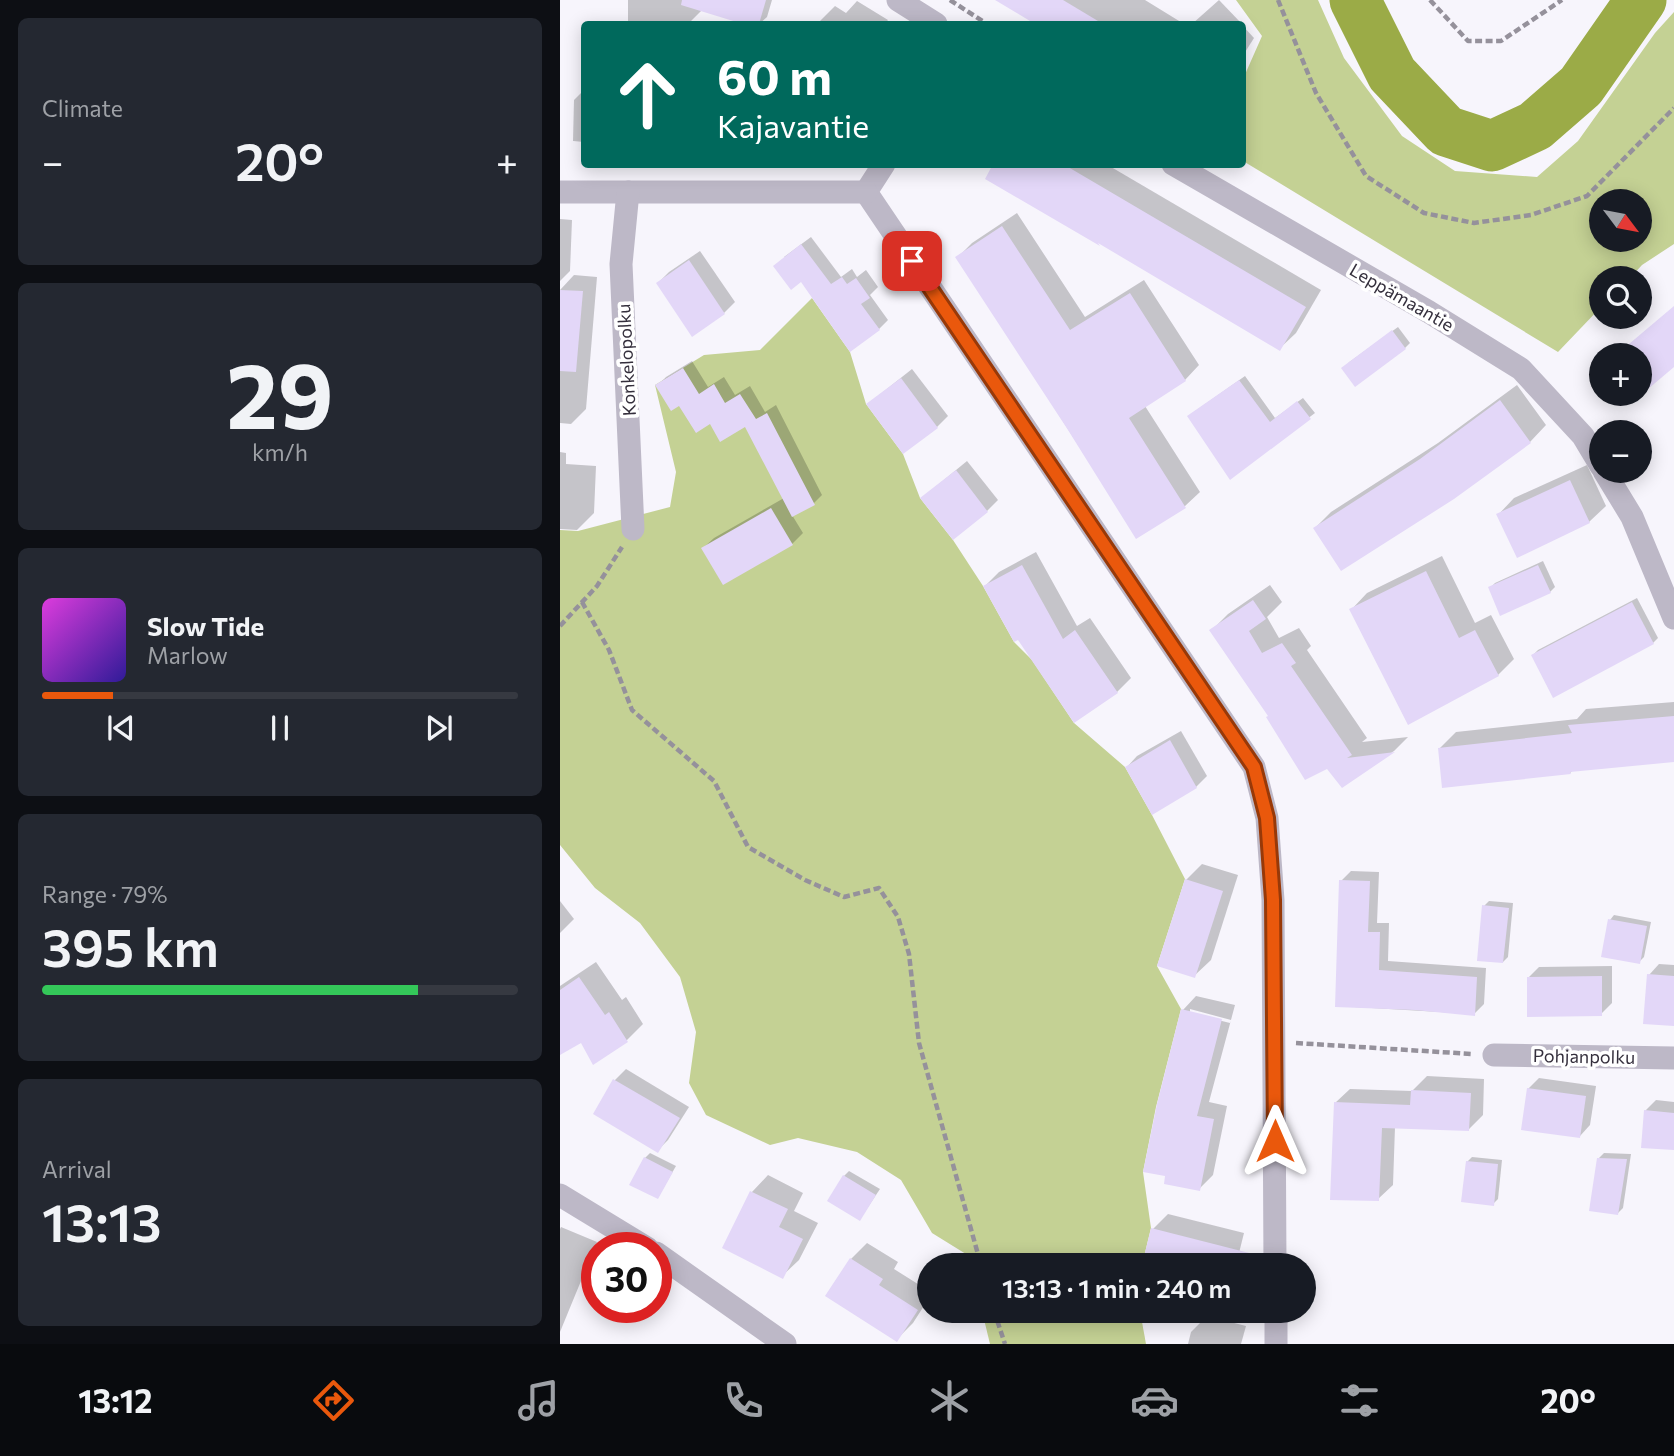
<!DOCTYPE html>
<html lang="en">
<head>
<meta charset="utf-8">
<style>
	:root { --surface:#171b24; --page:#242831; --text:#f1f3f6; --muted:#9ea1a6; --line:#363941; --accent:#ea580c }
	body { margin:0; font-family:Commissioner,sans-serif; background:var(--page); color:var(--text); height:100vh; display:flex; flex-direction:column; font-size:26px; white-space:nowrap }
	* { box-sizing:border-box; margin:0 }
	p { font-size:23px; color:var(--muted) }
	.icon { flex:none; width:38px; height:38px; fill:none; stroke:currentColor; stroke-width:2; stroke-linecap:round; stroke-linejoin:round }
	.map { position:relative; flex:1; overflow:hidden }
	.side { display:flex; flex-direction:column; gap:18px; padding:18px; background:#0d0f14; width:560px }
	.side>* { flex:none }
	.guide { position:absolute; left:21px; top:21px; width:665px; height:147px; border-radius:7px; box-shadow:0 4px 18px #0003; background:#00695c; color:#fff; overflow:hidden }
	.needle { width:46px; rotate:122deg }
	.tools { position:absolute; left:1029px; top:189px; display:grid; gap:14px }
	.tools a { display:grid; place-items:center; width:63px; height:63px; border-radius:50%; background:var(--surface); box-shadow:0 4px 18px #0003; font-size:35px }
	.speed { position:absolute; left:21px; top:1232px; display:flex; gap:14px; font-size:35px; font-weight:700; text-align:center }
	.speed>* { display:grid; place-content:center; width:91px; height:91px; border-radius:50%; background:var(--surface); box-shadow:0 4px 18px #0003; line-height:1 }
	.speed .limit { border:10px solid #d22; background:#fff; color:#111 }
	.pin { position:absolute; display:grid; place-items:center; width:60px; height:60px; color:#fff; margin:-30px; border-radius:14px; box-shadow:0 4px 10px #0006 }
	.me { position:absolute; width:77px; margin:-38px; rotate:0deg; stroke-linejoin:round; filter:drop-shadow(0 0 5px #0008) }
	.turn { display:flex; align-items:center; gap:24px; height:147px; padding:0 21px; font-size:32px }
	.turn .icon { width:91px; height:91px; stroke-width:2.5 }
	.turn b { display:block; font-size:49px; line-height:60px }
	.big { font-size:52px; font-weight:600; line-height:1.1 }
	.side .card { flex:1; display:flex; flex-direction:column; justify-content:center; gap:10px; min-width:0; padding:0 24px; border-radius:10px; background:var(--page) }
	.side .dial { align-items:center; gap:0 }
	.dial b { font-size:91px; line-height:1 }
	.song { display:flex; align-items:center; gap:21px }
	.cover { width:84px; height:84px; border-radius:10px; background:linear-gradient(135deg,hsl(300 70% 55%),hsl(250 70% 35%)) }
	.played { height:7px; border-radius:4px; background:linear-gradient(90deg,var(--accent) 15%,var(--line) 15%) }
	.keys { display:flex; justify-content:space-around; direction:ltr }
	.heat { display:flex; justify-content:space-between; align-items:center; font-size:38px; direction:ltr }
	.charge { height:10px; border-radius:5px; background:linear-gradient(90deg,#34c759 79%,var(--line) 0) }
	.trip { position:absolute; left:357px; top:1253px; width:399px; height:70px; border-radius:35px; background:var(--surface); box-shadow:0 4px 18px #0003; font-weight:600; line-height:70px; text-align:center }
	.dock { display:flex; height:112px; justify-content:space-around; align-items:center; background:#090b0e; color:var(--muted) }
	.dock .icon { width:49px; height:49px }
	.dock .current { color:var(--accent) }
	.dock b { font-size:32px; color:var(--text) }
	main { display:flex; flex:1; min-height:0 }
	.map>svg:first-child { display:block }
	.green { fill:#c4d194; fill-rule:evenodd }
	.shadow { fill:#0003; fill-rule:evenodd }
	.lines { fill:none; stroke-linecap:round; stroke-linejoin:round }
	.river { stroke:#9bab47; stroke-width:51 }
	.building { fill:#e3d7f8 }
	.path { stroke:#95919b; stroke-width:4.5; stroke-dasharray:7 3.5; stroke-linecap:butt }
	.minor { stroke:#bdb8c7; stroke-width:23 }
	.route-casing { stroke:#983908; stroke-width:18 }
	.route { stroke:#ea580c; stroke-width:12 }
	.labels { text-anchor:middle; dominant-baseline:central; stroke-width:7; stroke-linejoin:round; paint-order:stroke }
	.street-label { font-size:18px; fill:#342f3c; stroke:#fff }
</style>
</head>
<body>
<main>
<section class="side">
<div class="card"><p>Climate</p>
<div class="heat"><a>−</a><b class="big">20°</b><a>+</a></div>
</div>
<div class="card dial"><b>29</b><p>km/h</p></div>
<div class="card">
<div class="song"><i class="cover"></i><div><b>Slow Tide</b><p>Marlow</p></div></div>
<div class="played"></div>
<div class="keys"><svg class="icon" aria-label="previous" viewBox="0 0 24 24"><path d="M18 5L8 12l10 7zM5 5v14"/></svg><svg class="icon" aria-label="pause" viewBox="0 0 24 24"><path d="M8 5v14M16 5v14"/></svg><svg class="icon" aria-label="next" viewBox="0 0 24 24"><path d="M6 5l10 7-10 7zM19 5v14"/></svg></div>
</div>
<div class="card"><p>Range · 79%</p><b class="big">395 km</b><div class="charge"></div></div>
<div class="card"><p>Arrival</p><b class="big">13:13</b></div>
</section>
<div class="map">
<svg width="1114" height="1344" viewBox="0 0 1114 1344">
	<rect width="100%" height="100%" fill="#f7f5fc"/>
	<g class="green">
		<path d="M676,0H758L784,58L842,136L895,171L977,177L1018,141L1095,33L1114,12V244L1082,265L1070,278H1041V307L998,352L683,161V79L702,36ZM1041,201H1080V240H1041Z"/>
		<path d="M252,298L290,352L306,404L343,454L360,498L393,540L423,586L454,642L472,660L514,723L565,767L592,815L625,879L597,966L621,1009L596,1107L583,1172L591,1228L582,1265H415L414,1259L372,1233L341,1180L297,1152L238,1138L210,1145L146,1115L129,1083L136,1032L120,977L80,923L35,888L0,845V530L18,531L110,507L116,472L95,385L144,355L200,350Z"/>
		<path d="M422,1311H580L586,1344H430Z"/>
	</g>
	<g class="shadow">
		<path d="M68,0H212L207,17L199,24H189L142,10L131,21H100L97,24H68Z"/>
		<path d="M438,0H585L624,24H478Z"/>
		<path d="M659,0L682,24H632Z"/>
		<path d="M297,1L328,20L325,24H257L275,6L286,13Z"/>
		<path d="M682,25L694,38L682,57Z"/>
		<path d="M24,90V142L13,141L14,100Z"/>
		<path d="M435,164H546L761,290L736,333L719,349Z"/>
		<path d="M457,213L525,317L584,280L639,365L625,380L585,406L640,492L625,506L577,537L398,257L412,243Z"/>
		<path d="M0,219L12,220L10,271L0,281Z"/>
		<path d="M251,237L281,277L292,269L297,277L306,270L318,287L310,295L328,320L319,329L224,257Z"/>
		<path d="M140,251L175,302L164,313L98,283L109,272Z"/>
		<path d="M14,275L37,277L26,409L11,424L0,423V290Z"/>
		<path d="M838,327L850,343L845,348L788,363Z"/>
		<path d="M132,361L148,387L164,377L175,395L190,386L205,412L216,405L262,495L254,503L232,515L243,533L232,544L143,548L154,538L224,498L186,424L150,422L119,403L97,386L106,377Z"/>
		<path d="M352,369L388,416L377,427L308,404Z"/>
		<path d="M685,376L715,418L743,398L755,413L670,477L634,412Z"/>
		<path d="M957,385L986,425L970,442L893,497L755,528L771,512L878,443Z"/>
		<path d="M0,452L6,453V464L36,466L34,513L17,530L0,529Z"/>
		<path d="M407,461L438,500L427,511L362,498Z"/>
		<path d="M1027,465L1046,506L1029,522L938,515L954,498Z"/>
		<path d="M476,552L517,626L530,618L571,678L557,692L425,586L439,572Z"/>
		<path d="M882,556L915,623L931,615L954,659L938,675L791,610L807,593Z"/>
		<path d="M983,561L995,587L990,592L930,588L935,583Z"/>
		<path d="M710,585L722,602L707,617L719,638L739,628L751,646L747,650L807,738L802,742L848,737L834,751L783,786L767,767L710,716L651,631L668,614Z"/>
		<path d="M1077,598L1098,638L1093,643L973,655L978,650Z"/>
		<path d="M1114,702V761L1013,770L1010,773L880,748L896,732L1017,719L1026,709Z"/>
		<path d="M621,731L647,776L636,787L593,812L567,767L577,756Z"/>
		<path d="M642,864L678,875L651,960L634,976L626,880Z"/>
		<path d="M791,871L819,872L817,923H829L828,961L926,968L924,1004L914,1014L777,1006L781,881Z"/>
		<path d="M0,901L14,919L0,933Z"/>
		<path d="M929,901L953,903L948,957L943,962L924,906Z"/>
		<path d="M1054,915L1091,922L1084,957L1079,962L1050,920Z"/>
		<path d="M36,962L62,1000L66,997L83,1024L67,1040H22L0,1046V986Z"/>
		<path d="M1099,964L1114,965V1024L1089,975Z"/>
		<path d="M1052,966V1003L1041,1014L968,978L979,967Z"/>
		<path d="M636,996L675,1005L649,1102L667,1106L653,1175L639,1189L623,1010ZM630,1009L671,1020L670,1023L630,1013Z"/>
		<path d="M66,1069L129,1107L108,1140L98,1150L36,1113L55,1080Z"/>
		<path d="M867,1076L924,1079L923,1115L908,1130L835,1127L833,1185L818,1199L775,1103L790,1089L852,1091Z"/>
		<path d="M979,1078L1036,1086L1030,1125L1020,1136L968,1089Z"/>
		<path d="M1096,1100L1114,1102V1148L1085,1111Z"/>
		<path d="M90,1153L116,1166L98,1197L85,1158Z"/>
		<path d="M1044,1153L1071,1154L1063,1208L1058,1213L1039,1158Z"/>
		<path d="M912,1157L942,1160L938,1199L933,1204L907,1162Z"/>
		<path d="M289,1171L320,1189L300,1219L284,1176Z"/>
		<path d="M208,1175L243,1193L234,1211L258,1223L239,1260L222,1276L164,1247L192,1192Z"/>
		<path d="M608,1214L684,1233L676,1265H583L593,1229Z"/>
		<path d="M1,1227L37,1242L0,1332V1229Z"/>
		<path d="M307,1243L338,1262L334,1269L369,1291V1298L353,1323L337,1339L291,1259Z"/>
		<path d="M647,1316L686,1326L681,1344H628L631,1332Z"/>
	</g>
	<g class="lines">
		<path class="river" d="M795,0L832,74L886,131L932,146L975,126L1021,86L1081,0"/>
	</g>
	<g class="building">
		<path d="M122,0H206L199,24H183L121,5Z"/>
		<path d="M435,0H503L543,24H475Z"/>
		<path d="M433,164H503L746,307L720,351L538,243L540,246L425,179Z"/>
		<path d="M442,226L510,330L570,293L626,381L569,418L626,508L576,539L508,430L395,257Z"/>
		<path d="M241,244L271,284L282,277L287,284L296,278L310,298L301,304L320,330L290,352L241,282L231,290L213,266Z"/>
		<path d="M129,260L165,314L132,337L96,283Z"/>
		<path d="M0,290L23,291L16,372L0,371Z"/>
		<path d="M1114,306V367L1075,400L1069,394H1080V355H1056Z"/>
		<path d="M832,330L846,349L795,387L781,368Z"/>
		<path d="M123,368L139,394L154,384L165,403L180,394L196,419L207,413L255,505L232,517L185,427L160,442L150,424L136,433L119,406L111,411L95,385Z"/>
		<path d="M341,378L378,428L343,454L306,404Z"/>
		<path d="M679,380L710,422L737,401L751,419L670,480L627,416Z"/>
		<path d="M940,400L971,443L894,499L781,571L753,528L860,459Z"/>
		<path d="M396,470L428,512L393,540L360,498Z"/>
		<path d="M1010,480L1030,523L957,558L936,514Z"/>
		<path d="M211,508L233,545L163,585L141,548Z"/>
		<path d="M462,565L503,639L515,630L558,693L514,723L458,640L454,642L423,586Z"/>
		<path d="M978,565L991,593L940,616L928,587Z"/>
		<path d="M866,571L899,638L915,630L939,676L848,725L789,609Z"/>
		<path d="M693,600L706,619L689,631L702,653L722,643L736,663L731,666L792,755L787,758L835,752L782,788L767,769L745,780L706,717L708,716L649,630Z"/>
		<path d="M1072,602L1094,644L993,698L971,655Z"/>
		<path d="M1114,716V762L1010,772L1011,774L882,788L878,748L1012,733L1008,725Z"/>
		<path d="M610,740L637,788L592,815L565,767Z"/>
		<path d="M625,879L663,891L635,978L597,966Z"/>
		<path d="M779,880L810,881L808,932H820L819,970L917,977L915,1016L855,1010L775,1007Z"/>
		<path d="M922,905L949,908L943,963L917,961Z"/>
		<path d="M1048,919L1087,926L1080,964L1041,957Z"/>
		<path d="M1087,974L1114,976V1026L1083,1024Z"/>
		<path d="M1042,976V1016L967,1017V977Z"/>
		<path d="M19,977L45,1015L49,1012L68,1042L33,1065L21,1043L0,1055V990Z"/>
		<path d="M621,1009L662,1019L637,1116L654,1119L640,1191L604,1184L605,1176L583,1172L597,1104Z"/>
		<path d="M53,1079L120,1118L98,1153L33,1114Z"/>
		<path d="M967,1088L1026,1096L1020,1138L961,1130Z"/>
		<path d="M851,1090L911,1093L909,1131L822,1128L819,1201L770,1200L774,1102L850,1105Z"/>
		<path d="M1084,1110L1114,1113V1150L1081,1148Z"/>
		<path d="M84,1157L113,1172L98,1199L69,1185Z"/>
		<path d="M1037,1158L1067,1159L1058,1215L1029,1211Z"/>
		<path d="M906,1161L938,1164L934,1206L901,1202Z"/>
		<path d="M283,1175L316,1195L300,1221L267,1201Z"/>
		<path d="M190,1191L228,1209L219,1227L243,1239L223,1279L162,1248Z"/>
		<path d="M591,1228L701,1256V1265H582Z"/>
		<path d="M290,1258L323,1279L319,1285L358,1310L337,1342L265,1296Z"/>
	</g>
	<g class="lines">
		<g class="path">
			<path d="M390,0L427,24"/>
			<path d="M718,0L756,93L806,176L864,213L914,223L971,215L1027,196L1114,108"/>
			<path d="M870,0L908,41H941L1002,0"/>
			<path d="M22,602L49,650L72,710L154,781L188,847L245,880L284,897L319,888L338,917L349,954L359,1043L421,1265"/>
			<path d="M0,626L37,586L62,547"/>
			<path d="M736,1043L912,1054"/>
			<path d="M434,1311L445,1344"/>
		</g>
		<g class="minor">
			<path d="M338,0L376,24"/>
			<path d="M324,164L306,192L694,767L707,818L713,900L715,1265"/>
			<path d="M613,164L869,312L961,369L1023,436L1041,466"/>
			<path d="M0,192H306"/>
			<path d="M68,192L61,264L73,529"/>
			<path d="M1044,471L1072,517L1114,618"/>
			<path d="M934,1055L1114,1058"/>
			<path d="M0,1195L87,1248"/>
			<path d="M96,1253L225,1344"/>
			<path d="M716,1311V1344"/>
		</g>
	</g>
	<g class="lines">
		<g class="route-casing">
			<path id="route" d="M352,261L694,767L707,818L713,900L715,1141"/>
		</g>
		<use href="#route" class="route"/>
	</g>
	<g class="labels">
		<g class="street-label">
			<text transform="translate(842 297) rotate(30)">Leppämaantie</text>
			<text transform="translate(66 360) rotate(-93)">Konkelopolku</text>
			<text transform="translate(1024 1056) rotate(1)">Pohjanpolku</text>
		</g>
	</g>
</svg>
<div class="tools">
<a><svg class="needle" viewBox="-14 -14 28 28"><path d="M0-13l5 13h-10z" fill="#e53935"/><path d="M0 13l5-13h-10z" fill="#9ea1a6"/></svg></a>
<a><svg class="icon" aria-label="search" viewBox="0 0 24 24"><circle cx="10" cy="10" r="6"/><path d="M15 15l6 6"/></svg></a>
<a>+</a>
<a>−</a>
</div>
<div class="speed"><div class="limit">30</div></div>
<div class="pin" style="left:352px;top:261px;background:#d93025"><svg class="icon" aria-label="arrive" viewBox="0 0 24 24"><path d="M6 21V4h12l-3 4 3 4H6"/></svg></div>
<svg class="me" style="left:715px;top:1141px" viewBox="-20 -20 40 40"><path d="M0-17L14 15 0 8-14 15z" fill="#ea580c" stroke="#fff" stroke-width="4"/></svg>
<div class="trip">13:13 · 1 min · 240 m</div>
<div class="guide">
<div class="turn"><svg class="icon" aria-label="ahead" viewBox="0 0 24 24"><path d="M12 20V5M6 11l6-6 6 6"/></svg><div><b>60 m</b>Kajavantie</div></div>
</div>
</div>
</main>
<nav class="dock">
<b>13:12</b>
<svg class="icon current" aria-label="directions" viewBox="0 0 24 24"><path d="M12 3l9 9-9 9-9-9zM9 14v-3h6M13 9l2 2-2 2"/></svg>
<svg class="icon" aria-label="music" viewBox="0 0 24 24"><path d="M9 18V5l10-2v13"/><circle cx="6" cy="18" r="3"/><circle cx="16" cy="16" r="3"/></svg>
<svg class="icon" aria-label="phone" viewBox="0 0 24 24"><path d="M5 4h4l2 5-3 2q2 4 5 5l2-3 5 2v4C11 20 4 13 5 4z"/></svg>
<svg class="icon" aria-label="climate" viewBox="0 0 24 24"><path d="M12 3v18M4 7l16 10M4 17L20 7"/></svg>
<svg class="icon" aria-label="car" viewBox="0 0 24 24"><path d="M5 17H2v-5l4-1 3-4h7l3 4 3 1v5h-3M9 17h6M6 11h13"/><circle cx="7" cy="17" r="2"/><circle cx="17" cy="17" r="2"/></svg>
<svg class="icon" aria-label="filters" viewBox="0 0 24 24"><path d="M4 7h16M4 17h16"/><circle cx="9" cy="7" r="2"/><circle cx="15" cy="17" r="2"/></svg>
<b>20°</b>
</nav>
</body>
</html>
